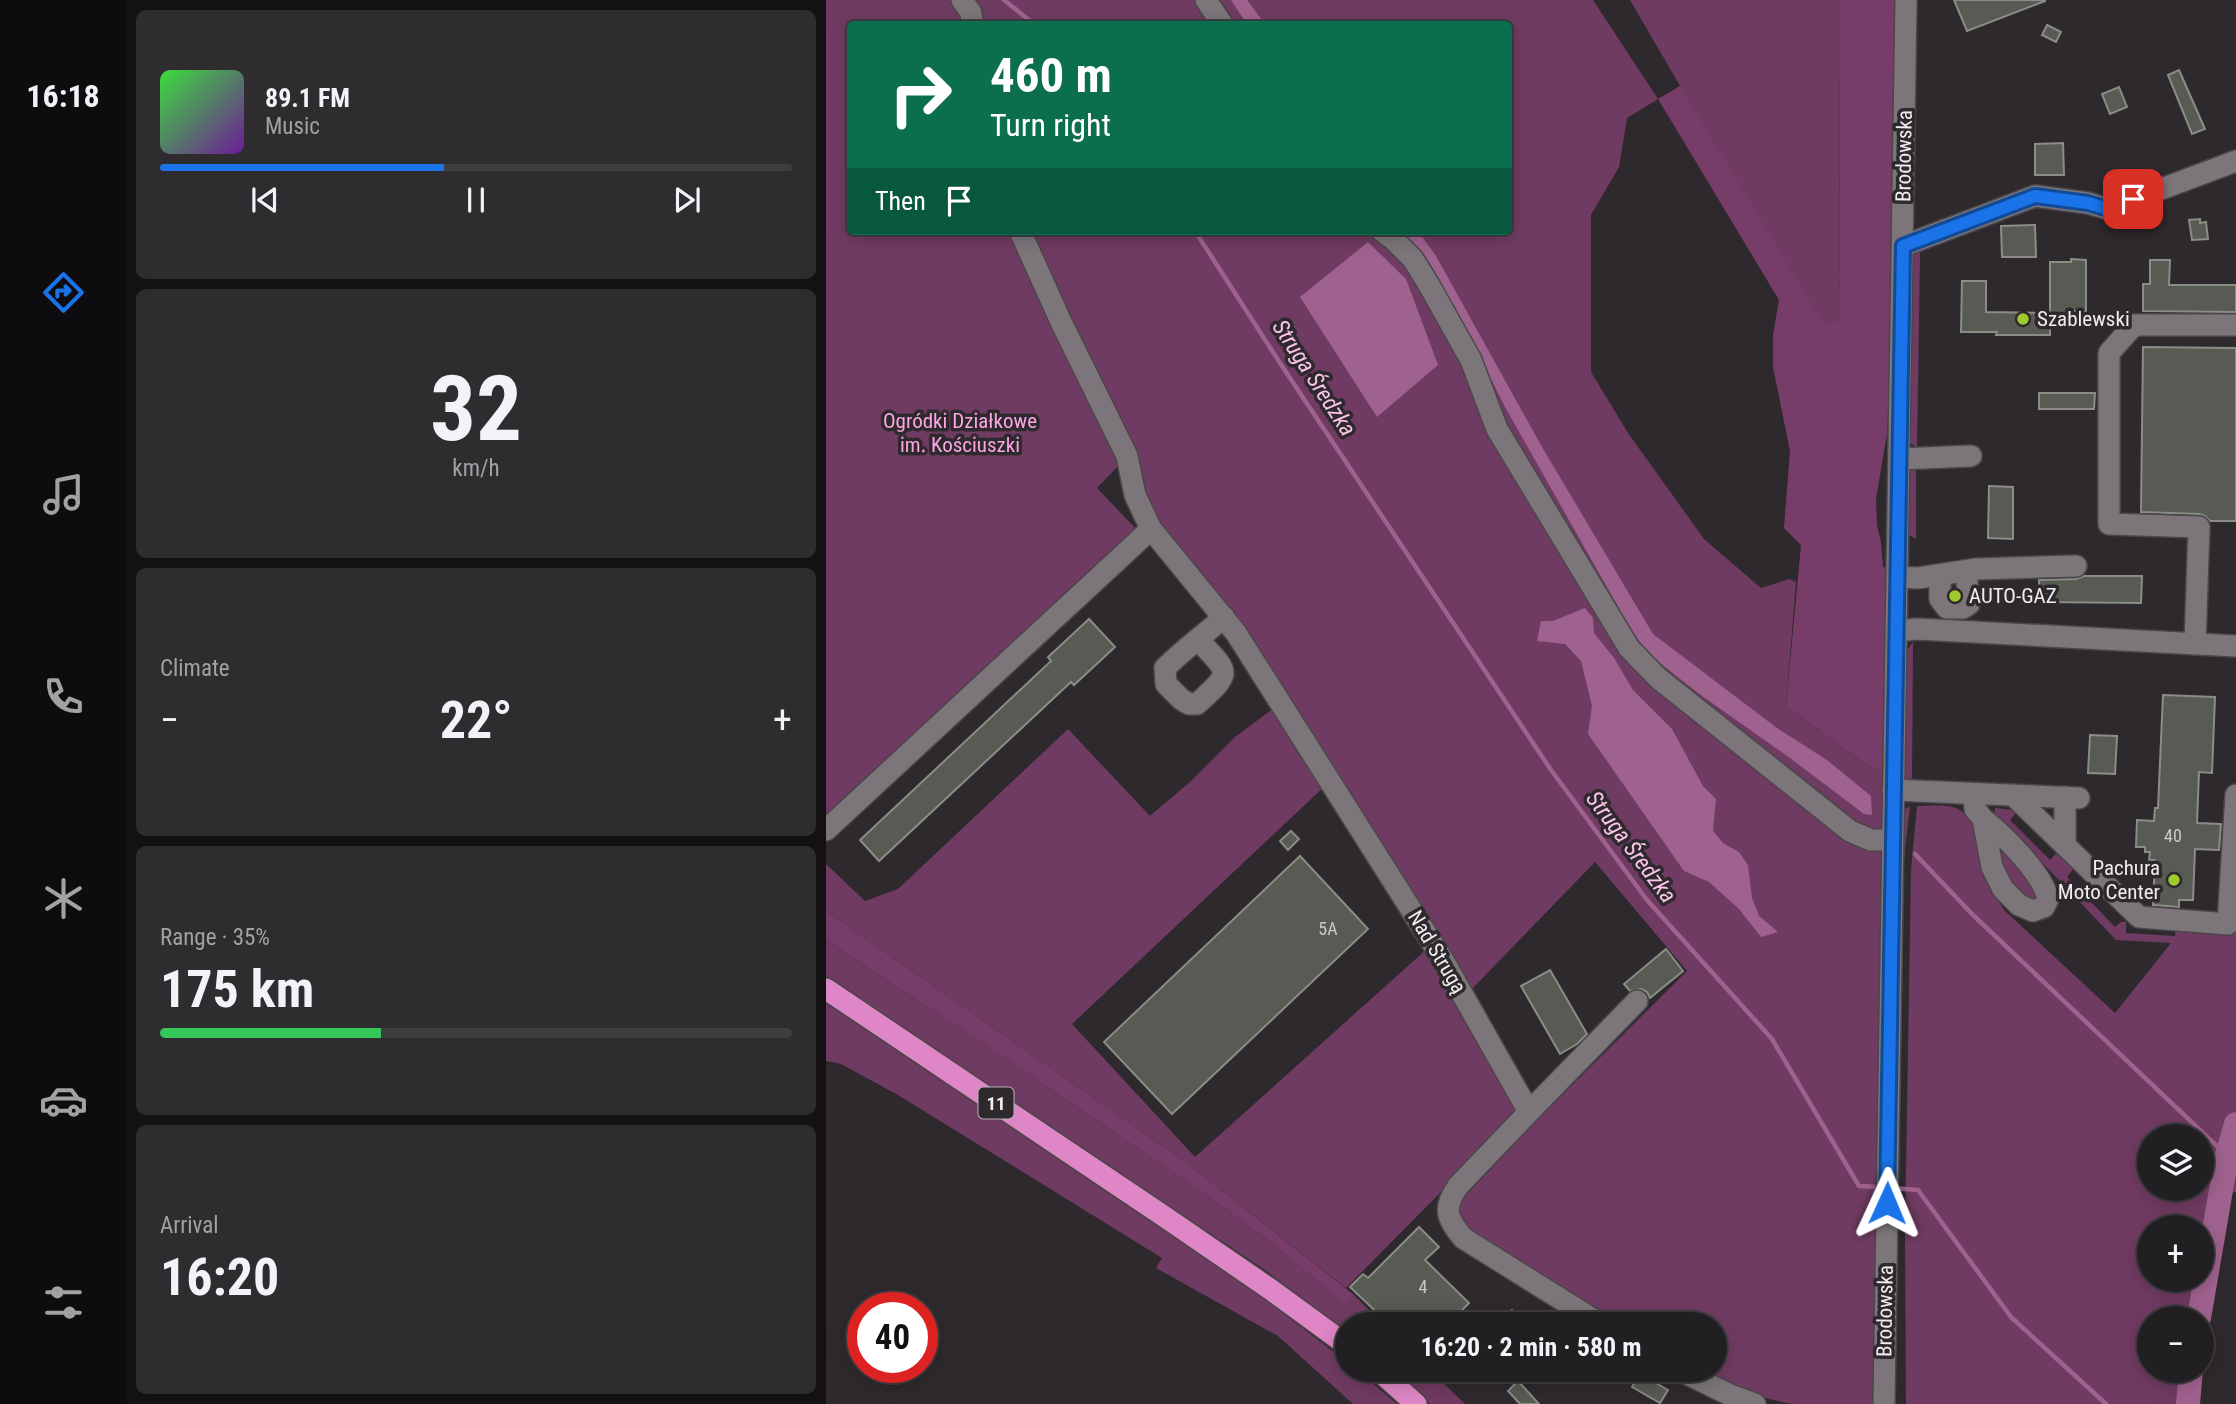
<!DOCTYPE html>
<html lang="en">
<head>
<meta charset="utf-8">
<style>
	:root { --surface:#221f22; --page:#2e2c2f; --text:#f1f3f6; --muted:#a2a2a5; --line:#3f3d40; --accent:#1a73e8 }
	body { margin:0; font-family:"Roboto Condensed",sans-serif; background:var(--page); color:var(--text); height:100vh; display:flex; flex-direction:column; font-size:26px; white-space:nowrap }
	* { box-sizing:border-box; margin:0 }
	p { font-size:23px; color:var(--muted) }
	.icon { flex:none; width:38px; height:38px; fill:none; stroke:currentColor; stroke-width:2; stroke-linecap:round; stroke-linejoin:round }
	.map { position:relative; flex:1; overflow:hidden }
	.side { display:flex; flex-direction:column; gap:10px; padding:10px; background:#131113; width:700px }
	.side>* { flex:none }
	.guide { position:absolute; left:21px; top:21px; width:665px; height:214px; border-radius:7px; box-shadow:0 4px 18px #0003,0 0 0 2px var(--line); background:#0b6e4f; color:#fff; overflow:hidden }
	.buttons { position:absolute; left:1311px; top:1124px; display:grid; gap:14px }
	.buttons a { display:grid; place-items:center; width:77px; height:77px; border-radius:50%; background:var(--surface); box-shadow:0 4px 18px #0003,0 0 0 2px var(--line); font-size:35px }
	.speed { position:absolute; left:21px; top:1292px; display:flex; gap:14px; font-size:35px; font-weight:700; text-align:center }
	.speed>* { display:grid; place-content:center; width:91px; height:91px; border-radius:50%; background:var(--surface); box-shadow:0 4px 18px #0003,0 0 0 2px var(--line); line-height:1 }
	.speed .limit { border:10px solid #d22; background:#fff; color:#111 }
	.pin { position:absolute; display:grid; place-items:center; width:60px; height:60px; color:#fff; margin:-30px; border-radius:14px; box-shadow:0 4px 10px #0006 }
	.me { position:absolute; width:77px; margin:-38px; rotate:1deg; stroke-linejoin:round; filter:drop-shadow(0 0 5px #0008) }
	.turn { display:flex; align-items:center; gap:24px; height:147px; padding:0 28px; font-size:32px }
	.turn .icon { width:91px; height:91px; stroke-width:2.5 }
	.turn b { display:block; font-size:49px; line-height:60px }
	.then { display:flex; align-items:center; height:66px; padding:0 28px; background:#0003; gap:14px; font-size:26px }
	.big { font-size:52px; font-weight:700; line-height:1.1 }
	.side .card { flex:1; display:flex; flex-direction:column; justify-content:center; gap:10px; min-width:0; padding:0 24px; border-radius:10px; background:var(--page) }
	.side .dial { align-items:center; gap:0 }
	.dial b { font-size:91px; line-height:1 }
	.song { display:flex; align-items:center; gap:21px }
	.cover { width:84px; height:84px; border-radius:10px; background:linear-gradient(135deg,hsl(120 70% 55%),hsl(280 70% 35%)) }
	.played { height:7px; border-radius:4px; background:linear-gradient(90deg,var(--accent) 45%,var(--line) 45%) }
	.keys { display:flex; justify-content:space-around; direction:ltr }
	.heat { display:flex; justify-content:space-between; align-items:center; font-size:38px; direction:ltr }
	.charge { height:10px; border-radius:5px; background:linear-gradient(90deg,#34c759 35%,var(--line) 0) }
	.trip { position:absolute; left:509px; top:1312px; width:392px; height:70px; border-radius:35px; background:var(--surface); box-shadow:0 4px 18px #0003,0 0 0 2px var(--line); font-weight:700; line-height:70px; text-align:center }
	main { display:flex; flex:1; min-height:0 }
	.tabs { display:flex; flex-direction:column; width:126px; justify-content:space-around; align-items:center; background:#0e0c0e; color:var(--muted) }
	.tabs .icon { width:49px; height:49px }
	.tabs .current { color:var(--accent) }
	.tabs b { font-size:32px; color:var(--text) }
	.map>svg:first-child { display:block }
	.green { fill:#703b62; fill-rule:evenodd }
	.forest { fill:#773d68 }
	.water { fill:#9f628e }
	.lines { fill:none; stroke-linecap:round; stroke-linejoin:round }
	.stream { stroke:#9f628e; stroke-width:4.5 }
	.river { stroke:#9f628e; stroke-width:24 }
	.building { fill:#585b54; stroke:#8a8d86; stroke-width:2 }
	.minor-casing { stroke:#4b4649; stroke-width:24 }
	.highway-casing { stroke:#4b4649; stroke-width:24 }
	.minor { stroke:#7c767a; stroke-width:21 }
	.highway { stroke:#de86c6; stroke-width:21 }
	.route-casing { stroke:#114b97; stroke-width:18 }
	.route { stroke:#1a73e8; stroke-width:12 }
	.poi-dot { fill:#9eca2e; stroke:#2e292d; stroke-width:2.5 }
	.labels { text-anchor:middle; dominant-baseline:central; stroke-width:7; stroke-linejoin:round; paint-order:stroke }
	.number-label { font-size:18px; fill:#cac8c8 }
	.shield { fill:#2e292d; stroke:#b6b2b5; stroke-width:2 }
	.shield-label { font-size:19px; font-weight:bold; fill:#f0ecef }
	.street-label { font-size:21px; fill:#f0ecef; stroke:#2e292d }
	.poi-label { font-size:21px; fill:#f0ecef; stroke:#2e292d; text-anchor:start }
	.park-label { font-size:21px; fill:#fca5e3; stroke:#2e292d }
	.water-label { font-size:23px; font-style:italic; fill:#fac4e9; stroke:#2e292d }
</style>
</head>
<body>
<main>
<nav class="tabs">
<b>16:18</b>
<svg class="icon current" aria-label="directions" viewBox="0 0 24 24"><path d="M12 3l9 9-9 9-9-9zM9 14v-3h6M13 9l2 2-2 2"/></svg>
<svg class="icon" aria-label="music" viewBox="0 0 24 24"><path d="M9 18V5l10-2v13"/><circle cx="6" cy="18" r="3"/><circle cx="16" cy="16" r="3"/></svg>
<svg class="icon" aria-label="phone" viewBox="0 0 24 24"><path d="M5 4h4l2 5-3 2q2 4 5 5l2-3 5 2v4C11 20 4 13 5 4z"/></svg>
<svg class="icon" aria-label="climate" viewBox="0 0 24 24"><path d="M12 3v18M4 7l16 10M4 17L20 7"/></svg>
<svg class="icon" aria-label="car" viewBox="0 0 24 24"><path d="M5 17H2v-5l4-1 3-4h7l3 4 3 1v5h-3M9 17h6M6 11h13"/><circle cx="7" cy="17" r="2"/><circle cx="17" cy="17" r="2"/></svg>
<svg class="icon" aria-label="filters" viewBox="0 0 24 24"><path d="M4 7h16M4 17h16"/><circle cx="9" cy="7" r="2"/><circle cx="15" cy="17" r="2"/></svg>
</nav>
<section class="side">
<div class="card">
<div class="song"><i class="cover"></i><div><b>89.1 FM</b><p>Music</p></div></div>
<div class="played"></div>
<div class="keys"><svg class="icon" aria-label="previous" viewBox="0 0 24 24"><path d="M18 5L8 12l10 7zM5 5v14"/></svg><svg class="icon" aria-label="pause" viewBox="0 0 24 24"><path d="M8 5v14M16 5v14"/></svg><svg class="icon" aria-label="next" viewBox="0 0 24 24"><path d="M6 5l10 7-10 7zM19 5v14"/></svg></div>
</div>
<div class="card dial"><b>32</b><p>km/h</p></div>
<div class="card"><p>Climate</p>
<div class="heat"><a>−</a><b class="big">22°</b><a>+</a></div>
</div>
<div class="card"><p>Range · 35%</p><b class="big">175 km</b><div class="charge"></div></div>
<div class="card"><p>Arrival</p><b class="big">16:20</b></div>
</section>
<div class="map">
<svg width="1410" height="1404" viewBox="0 0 1410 1404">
	<rect width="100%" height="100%" fill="#2e292d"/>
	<g class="green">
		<path d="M0,0H132L143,24H24V231H189L298,460L271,488L312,531L0,822Z"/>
		<path d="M142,0H374L389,24H150Z"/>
		<path d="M386,0H767L832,99L801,118L793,167L765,215V372L802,433L878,539L935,588L963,579L970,582L960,706L1042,766L1058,770L1056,832L1038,831L816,657L562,231H682V24H401Z"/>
		<path d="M804,0H1013L1014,321L1000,329L882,134Z"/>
		<path d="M203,231H547L583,262L800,650L1057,846L1052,1134L1050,1404C1023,1404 995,1404 968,1404C935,1400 902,1384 871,1370H889V1325H793L649,1234L636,1223L630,1207L640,1195L717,1114L861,971L769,862L644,991L329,524Z"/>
		<path d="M1093,243L1094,254L1091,448L1082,441L1085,248Z"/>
		<path d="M1090,465V539L1081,534L1082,471Z"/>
		<path d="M1087,642L1086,779L1085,783L1077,777L1078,655Z"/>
		<path d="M444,711H448L500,785L246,1024L369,1157L603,947L696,1110L520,1288L361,1163L0,911V864L39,901L72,889L242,729L324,816L365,781L409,737Z"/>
		<path d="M1084,806L1078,858L1073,1168H1071L1077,810Z"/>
		<path d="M1091,806C1102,806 1120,804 1130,808C1153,817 1154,860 1162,881C1165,892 1172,900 1178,910L1289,1013L1345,943L1290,940L1187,832L1168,815L1169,808L1188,810L1190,813L1184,820L1224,860L1232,851L1248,868L1241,877L1289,927L1295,922H1300V933L1349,936L1350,925L1410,928V1192L1403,1193L1389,1268L1376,1358V1318H1323V1370H1374L1373,1404H1080L1079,1232L1085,869ZM1323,1136H1376V1188H1323ZM1323,1227H1376V1279H1323Z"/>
		<path d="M1164,832C1180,850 1210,876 1211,900L1203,901L1185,883L1176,870Z"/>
		<path d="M0,940L175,1055L383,1197L443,1241L518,1303L527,1294L558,1325H522L521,1332L439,1270L0,976Z"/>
		<path d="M0,1003L432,1294L521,1362L522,1370H531L571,1404H527L452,1336L330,1268L336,1258L72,1095L15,1064L0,1061Z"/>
		<path d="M567,1370H604L639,1404H604Z"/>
	</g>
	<g class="forest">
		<path d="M1013,0H1069L1065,352L1061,434L1050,499L1051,525L1055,542L1057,567L1060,568L1058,770L1042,766L960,706L975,545L958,528L964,451L947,367V335L953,300L832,99L854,86L1000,328L1014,320Z"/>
		<path d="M0,911L361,1163L527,1294L519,1304L443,1241L383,1197L175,1055L0,940Z"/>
	</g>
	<g class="water">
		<path d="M405,0H421L439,24H421Z"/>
		<path d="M576,231H592L610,256L716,447L827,634L951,728L1001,760L1045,796L1046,815L1038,814L964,758L872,693L820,652L799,619L679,407L647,343L599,262Z"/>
		<path d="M542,242L580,279L612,365L551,417L474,297Z"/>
		<path d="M759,608L767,618L768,633L788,658L807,690L846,729L877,786L890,799L887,831L897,843L913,852L922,865L926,898L933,916L952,932L935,937L913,909L883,882L858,871L762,734L766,706L755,661L739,644L711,641L715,621H727Z"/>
	</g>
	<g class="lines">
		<g class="stream">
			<path d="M178,0L208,24"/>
			<path d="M369,231L454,363L725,770L821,900L946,1039L1033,1186L1054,1187"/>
			<path d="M1089,854L1147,915L1410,1164"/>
			<path d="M1066,1188L1092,1190L1185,1317L1280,1404"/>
		</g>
		<g class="river">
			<path d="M1373,1318L1401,1155L1410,1124"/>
			<path d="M1362,1404L1365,1370"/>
		</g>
	</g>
	<g class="building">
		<path d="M1128,0H1219V1L1141,31Z"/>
		<path d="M1221,25L1235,32L1230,42L1216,35Z"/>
		<path d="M1353,70L1379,129L1366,134L1342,75Z"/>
		<path d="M1293,87L1301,107L1284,114L1276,94Z"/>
		<path d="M1237,143L1238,175H1209V144Z"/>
		<path d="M1374,219V223L1380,222L1382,239L1366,240L1363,220Z"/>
		<path d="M1209,225L1210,257H1176L1175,226Z"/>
		<path d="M1245,259L1260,260V311H1248V326H1224V335H1170L1171,332H1135L1136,281H1160V312L1224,313V262H1245Z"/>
		<path d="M1324,260H1344L1343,285H1410V312L1317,311V284H1324Z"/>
		<path d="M1317,347L1410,348V521H1384L1379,516L1373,514L1315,512Z"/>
		<path d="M1213,393H1269L1268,409H1213Z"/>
		<path d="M1163,486L1187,487V539L1162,538Z"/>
		<path d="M1258,576H1316L1315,603L1213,602V580L1250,579Z"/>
		<path d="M263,619L289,647L248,685L245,682L53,861L34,840L225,661L222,657Z"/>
		<path d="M1337,695L1389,697L1386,773L1373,772L1371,823L1395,824L1393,850L1369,849L1367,900H1353V907L1327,905L1329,860H1323L1324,852H1319V847H1310L1311,820L1328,821L1329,808H1332Z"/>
		<path d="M1264,735L1291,736L1289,774L1262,773Z"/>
		<path d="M465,831L473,839L462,850L454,841Z"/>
		<path d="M474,856L542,929L346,1114L278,1042Z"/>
		<path d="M840,949L857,971L824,998L821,992L815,989L804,991L798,984Z"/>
		<path d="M724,970L761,1034L751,1044L734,1054L695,986Z"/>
		<path d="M593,1227L613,1247L599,1260L643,1303L622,1325H564L524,1287L537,1274L542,1278Z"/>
		<path d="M686,1310L698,1325H669Z"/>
		<path d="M814,1374L842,1390L834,1403L806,1387Z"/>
		<path d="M692,1381L713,1404H694L682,1391Z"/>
	</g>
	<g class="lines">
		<g class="minor-casing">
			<g id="minor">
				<path d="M136,0L145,13L146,24"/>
				<path d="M380,0L396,24"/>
				<path d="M194,231L236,324L301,456L309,495L325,529L410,633L617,960L703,1112L632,1186C616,1209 621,1218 637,1238L776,1325"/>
				<path d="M556,231L567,239L587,259L603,285L645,360L671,429L803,648L832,678L1024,831L1045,840H1066"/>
				<path d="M1077,246L1209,196L1262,203L1282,209L1410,161"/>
				<path d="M1073,459L1145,456"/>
				<path d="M1114,575V599L1121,608H1137L1143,604L1140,571"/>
				<path d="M1071,577L1092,578L1150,569L1250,566"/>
				<path d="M1070,631L1091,629L1410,646"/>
				<path d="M372,640C405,674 406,672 371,704H363L355,699L340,684L339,668C358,649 378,635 398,617"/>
				<path d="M1369,644L1373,527L1283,524V353L1308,325H1410"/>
				<path d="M1067,790L1253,798"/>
				<path d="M1148,794L1149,809L1157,819L1166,867L1177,889L1193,905L1207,911L1218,907L1222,899C1217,874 1178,835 1157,819"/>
				<path d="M1188,796L1313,917L1402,924L1410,795"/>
				<path d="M0,830L325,529"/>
				<path d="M1239,845V797"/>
				<path d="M703,1112L811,1001"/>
				<path d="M853,1370L902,1394L929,1404"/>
				<path d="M1058,1404L1080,0"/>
			</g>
		</g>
		<g class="highway-casing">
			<g id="highway">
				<path d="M0,989L339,1217L444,1289L522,1346"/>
				<path d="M552,1370L590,1404"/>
			</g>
		</g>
		<use href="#minor" class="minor"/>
		<use href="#highway" class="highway"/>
	</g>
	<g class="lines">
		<g class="route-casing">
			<path id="route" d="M1061,1203L1077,246L1209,196L1262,203L1282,209L1307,199"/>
		</g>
		<use href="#route" class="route"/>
	</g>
	<g class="poi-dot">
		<circle cx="1197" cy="319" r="7"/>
		<circle cx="1129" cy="596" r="7"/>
		<circle cx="1348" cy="880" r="7"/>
	</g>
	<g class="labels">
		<g class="number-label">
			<text x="1347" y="835">40</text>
			<text x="502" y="928">5A</text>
			<text x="597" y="1286">4</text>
		</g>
		<rect class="shield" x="152.5" y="1087.5" width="35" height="31" rx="5"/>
		<g class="shield-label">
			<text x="170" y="1103">11</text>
		</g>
		<g class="street-label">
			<text transform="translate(1078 156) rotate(-89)">Brodowska</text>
			<text transform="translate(611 952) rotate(59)">Nad Strugą</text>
			<text transform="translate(1059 1311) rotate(-89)">Brodowska</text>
		</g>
		<g class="poi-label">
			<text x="1211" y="319">Szablewski</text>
			<text x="1143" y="596">AUTO-GAZ</text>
			<text x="1334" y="868" text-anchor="end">Pachura<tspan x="1334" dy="24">Moto Center</tspan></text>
		</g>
		<g class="park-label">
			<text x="134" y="421">Ogródki Działkowe<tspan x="134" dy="24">im. Kościuszki</tspan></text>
		</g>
		<g class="water-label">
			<text transform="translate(488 378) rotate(57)">Struga Średzka</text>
			<text transform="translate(805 847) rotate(53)">Struga Średzka</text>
		</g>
	</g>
</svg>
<div class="buttons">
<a><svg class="icon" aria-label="layers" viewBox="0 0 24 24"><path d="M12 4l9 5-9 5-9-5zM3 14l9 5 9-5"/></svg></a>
<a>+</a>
<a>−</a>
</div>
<div class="speed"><div class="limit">40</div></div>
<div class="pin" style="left:1307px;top:199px;background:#d93025"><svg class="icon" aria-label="arrive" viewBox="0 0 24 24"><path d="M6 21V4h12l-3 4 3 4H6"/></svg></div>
<svg class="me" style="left:1061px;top:1203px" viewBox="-20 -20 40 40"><path d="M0-17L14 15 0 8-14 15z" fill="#1a73e8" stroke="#fff" stroke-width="4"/></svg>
<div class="trip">16:20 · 2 min · 580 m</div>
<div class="guide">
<div class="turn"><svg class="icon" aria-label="right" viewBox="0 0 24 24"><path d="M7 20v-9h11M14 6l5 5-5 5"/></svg><div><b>460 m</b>Turn right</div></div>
<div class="then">Then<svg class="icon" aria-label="arrive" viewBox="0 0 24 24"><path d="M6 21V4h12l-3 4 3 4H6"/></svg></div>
</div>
</div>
</main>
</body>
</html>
